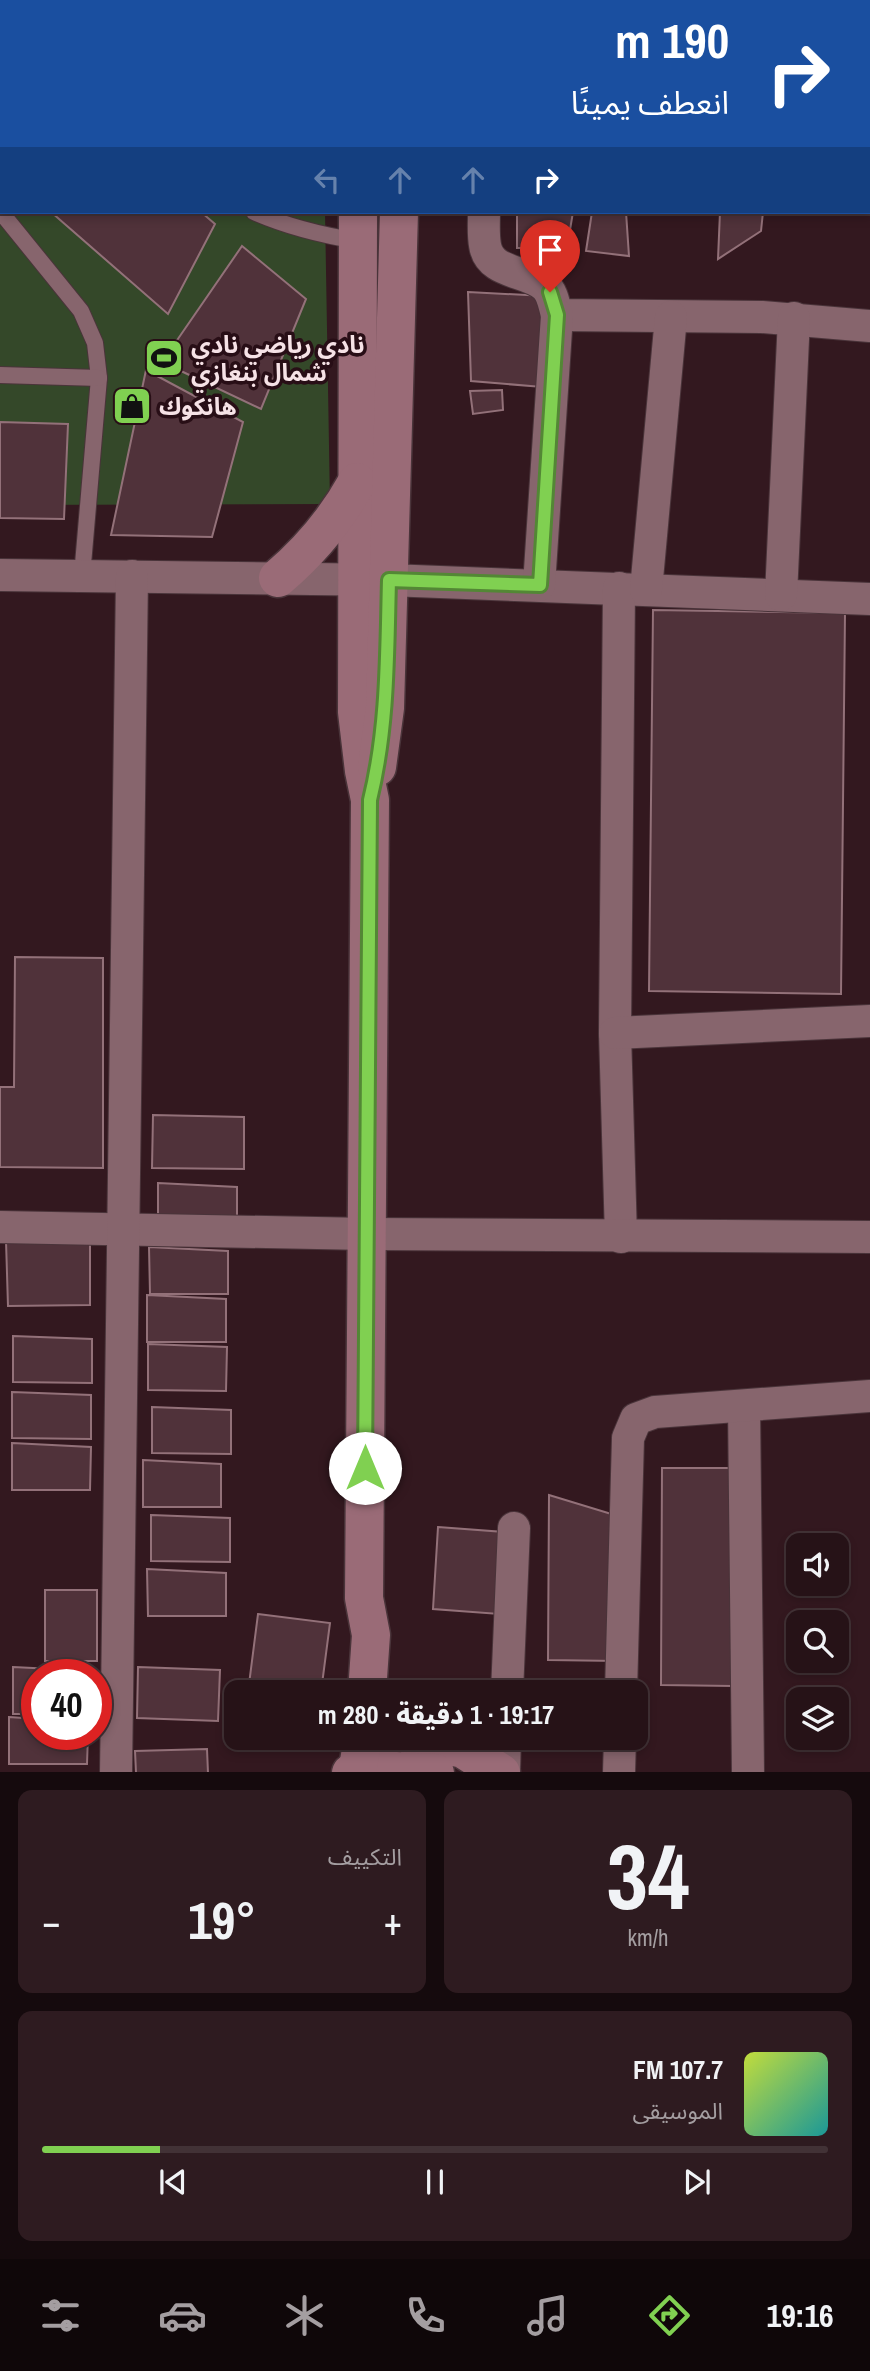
<!DOCTYPE html>
<html lang="ar">
<head>
<meta charset="utf-8">
<style>
	:root { --surface:#261217; --page:#2e1b20; --text:#f1f3f6; --muted:#a49ea1; --line:#423236; --accent:#80d051 }
	body { margin:0; font-family:"Archivo Narrow","Noto Sans Arabic",sans-serif; background:var(--page); color:var(--text); direction:rtl; height:100vh; display:flex; flex-direction:column; font-size:26px; white-space:nowrap }
	* { box-sizing:border-box; margin:0 }
	p { font-size:23px; color:var(--muted) }
	.icon { flex:none; width:38px; height:38px; fill:none; stroke:currentColor; stroke-width:2; stroke-linecap:round; stroke-linejoin:round }
	.map { position:relative; height:1772px; overflow:hidden; direction:ltr }
	.panel { display:flex; flex-direction:column; gap:18px; padding:18px; background:#150a0d; flex:1 }
	.panel>* { flex:none }
	.banner { position:absolute; left:0px; top:0px; width:872px; height:214px; box-shadow:0 4px 10px #0003,0 0 0 2px var(--line); direction:rtl; background:#1a4fa0; color:#fff; overflow:hidden }
	.tools { position:absolute; left:786px; top:1533px; display:grid; gap:14px }
	.tools a { display:grid; place-items:center; width:63px; height:63px; border-radius:14px; background:var(--surface); box-shadow:0 4px 10px #0003,0 0 0 2px var(--line); font-size:35px }
	.speed { position:absolute; left:21px; top:1659px; display:flex; gap:14px; font-size:35px; font-weight:700; text-align:center }
	.speed>* { display:grid; place-content:center; width:91px; height:91px; border-radius:50%; background:var(--surface); box-shadow:0 4px 10px #0003,0 0 0 2px var(--line); line-height:1 }
	.speed .limit { border:10px solid #d22; background:#fff; color:#111 }
	.pin { position:absolute; display:grid; place-items:center; width:60px; height:60px; color:#fff; margin:-72px -30px; border-radius:50% 50% 50% 0; rotate:-45deg; box-shadow:0 0 7px #0007 }
	.pin .icon { rotate:45deg }
	.me { position:absolute; width:77px; margin:-38px; rotate:0deg; stroke-linejoin:round; filter:drop-shadow(0 0 5px #0008) }
	.turn { display:flex; align-items:center; gap:24px; height:147px; padding:0 28px; font-size:32px }
	.turn .icon { width:91px; height:91px; stroke-width:2.5 }
	.turn b { display:block; font-size:49px; line-height:60px }
	.lanes { display:flex; align-items:center; height:66px; padding:0 28px; background:#0003; justify-content:center; gap:35px; direction:ltr }
	.lanes .off { opacity:.35 }
	.big { font-size:52px; font-weight:800; line-height:1.1 }
	.panel .card { flex:1; display:flex; flex-direction:column; justify-content:center; gap:10px; min-width:0; padding:0 24px; border-radius:14px; background:var(--page) }
	.panel .dial { align-items:center; gap:0 }
	.dial b { font-size:91px; line-height:1 }
	.song { display:flex; align-items:center; gap:21px }
	.cover { width:84px; height:84px; border-radius:10px; background:linear-gradient(135deg,hsl(70 70% 55%),hsl(180 70% 35%)) }
	.played { height:7px; border-radius:4px; background:linear-gradient(90deg,var(--accent) 15%,var(--line) 15%) }
	.keys { display:flex; justify-content:space-around; direction:ltr }
	.heat { display:flex; justify-content:space-between; align-items:center; font-size:38px; direction:ltr }
	.panel .tiles { flex:1; display:grid; gap:18px; grid-template-columns:1fr 1fr }
	.card:last-child { grid-column:span 2 }
	.trip { position:absolute; left:224px; top:1680px; width:424px; height:70px; border-radius:14px; background:var(--surface); box-shadow:0 4px 10px #0003,0 0 0 2px var(--line); font-weight:800; line-height:70px; text-align:center; direction:rtl }
	.menu { display:flex; height:112px; justify-content:space-around; align-items:center; background:#0f0709; color:var(--muted) }
	.menu .icon { width:49px; height:49px }
	.menu .current { color:var(--accent) }
	.menu b { font-size:32px; color:var(--text) }
	.map>svg:first-child { display:block }
	.green { fill:#344829 }
	.building { fill:#50323a; stroke:#937179; stroke-width:2 }
	.lines { fill:none; stroke-linecap:round; stroke-linejoin:round }
	.lane-casing { stroke:#4a343a; stroke-width:18 }
	.street-casing { stroke:#4a343a; stroke-width:34 }
	.secondary-casing { stroke:#4a343a; stroke-width:41 }
	.lane { stroke:#87656d; stroke-width:16 }
	.street { stroke:#87656d; stroke-width:32 }
	.secondary { stroke:#9a6b77; stroke-width:38 }
	.route-casing { stroke:#538735; stroke-width:18 }
	.route { stroke:#80d051; stroke-width:12 }
	.labels { text-anchor:middle; dominant-baseline:central; stroke-width:7; stroke-linejoin:round; paint-order:stroke }
	.poi-label { font-size:24px; font-weight:bold; fill:#f6e2e6; stroke:#280e16; text-anchor:start }
</style>
</head>
<body>
<div class="map">
<svg width="870" height="1773" viewBox="0 0 870 1773">
	<rect width="100%" height="100%" fill="#33181f"/>
	<path class="green" d="M0,0H322L2,2V212H325L330,504L0,505Z"/>
	<g class="building">
		<path d="M0,0L14,2H2L0,41Z"/>
		<path d="M17,0H85L80,2Z"/>
		<rect x="191" y="0" width="114" height="2"/>
		<path d="M503,0H551L502,2Z"/>
		<path d="M616,0H684V2H615Z"/>
		<path d="M725,0H799L800,2H725Z"/>
		<path d="M0,88H2V123L0,120Z"/>
		<path d="M51,212H201L215,224L168,314Z"/>
		<path d="M517,212H573L567,248H517Z"/>
		<path d="M592,212H626L629,256L586,251Z"/>
		<path d="M720,212H763L761,231L718,259Z"/>
		<path d="M242,246L306,299L261,409L162,362Z"/>
		<path d="M468,292L546,296L542,387L471,381Z"/>
		<path d="M146,370L243,422L212,537L111,535Z"/>
		<path d="M502,390L503,410L473,414L470,391Z"/>
		<path d="M0,422L68,424L64,519L0,518Z"/>
		<path d="M653,610L845,613L841,994L649,991Z"/>
		<path d="M15,957L103,958V1168L0,1167V1087H14Z"/>
		<path d="M153,1115L244,1117V1169L152,1168Z"/>
		<path d="M158,1183L237,1187V1230H158Z"/>
		<path d="M90,1240V1305L8,1306L6,1241Z"/>
		<path d="M149,1247L228,1251V1294H150Z"/>
		<path d="M147,1295L226,1299V1342H147Z"/>
		<path d="M13,1336L92,1339V1383L13,1382Z"/>
		<path d="M148,1344L227,1347L226,1391L148,1390Z"/>
		<path d="M12,1392L91,1395V1439L12,1438Z"/>
		<path d="M152,1407L231,1410V1454L152,1453Z"/>
		<path d="M12,1443L91,1447L90,1490H12Z"/>
		<path d="M143,1460L221,1464V1507H143Z"/>
		<path d="M662,1468H734L732,1686L661,1685Z"/>
		<path d="M549,1495L618,1516V1661L548,1660Z"/>
		<path d="M151,1515L230,1518V1562L151,1561Z"/>
		<path d="M438,1527L504,1532L499,1614L433,1609Z"/>
		<path d="M147,1569L226,1573V1616H148Z"/>
		<rect x="45" y="1590" width="52" height="71"/>
		<path d="M258,1614L330,1623L321,1692H248Z"/>
		<path d="M13,1667L92,1671V1675H37V1714H13Z"/>
		<path d="M138,1667L220,1670L218,1721L137,1718Z"/>
		<path d="M9,1717L37,1719V1734H88L87,1764H9Z"/>
		<path d="M279,1738H315V1742Z"/>
		<path d="M207,1749L208,1773H136L135,1751Z"/>
	</g>
	<g class="lines">
		<g class="lane-casing">
			<g id="lane">
				<path d="M157,0V2"/>
				<path d="M0,67L2,66"/>
				<path d="M0,211L81,311L95,343L99,378L82,576"/>
				<path d="M254,212C288,227 321,235 358,241"/>
				<path d="M0,375L99,378"/>
			</g>
		</g>
		<g class="street-casing">
			<g id="street">
				<path d="M577,2V0"/>
				<path d="M699,2V0"/>
				<path d="M815,2V0"/>
				<path d="M484,212C484,222 483,234 485,245C489,274 527,270 545,286C553,293 554,305 557,315L762,317L870,326"/>
				<path d="M0,575L389,580L870,599"/>
				<path d="M539,585L557,315"/>
				<path d="M619,588L615,1033L621,1237"/>
				<path d="M646,590L671,317"/>
				<path d="M781,595L794,318"/>
				<path d="M615,1033L870,1021"/>
				<path d="M0,1227L367,1234L870,1237"/>
				<path d="M744,1406L748,1773"/>
				<path d="M507,1692L514,1528"/>
				<path d="M621,1692L628,1438L636,1419L655,1412L870,1396"/>
				<path d="M116,1773L132,576"/>
				<path d="M504,1773L505,1738"/>
				<path d="M619,1773L620,1738"/>
			</g>
		</g>
		<g class="secondary-casing">
			<g id="secondary">
				<path d="M358,2V0"/>
				<path d="M405,2V0"/>
				<path d="M358,212L357,712L364,771L370,800L364,1598L371,1635L367,1692"/>
				<path d="M278,578C311,550 336,520 357,482"/>
				<path d="M377,767L385,708L399,212"/>
				<path d="M413,1738L463,1749L501,1773"/>
				<path d="M351,1773L357,1769L435,1773"/>
				<path d="M357,1773L363,1738"/>
			</g>
		</g>
		<use href="#lane" class="lane"/>
		<use href="#street" class="street"/>
		<use href="#secondary" class="secondary"/>
	</g>
	<g class="lines">
		<g class="route-casing">
			<path id="route" d="M365,1468L370,800C388,727 387,654 389,580L540,585L557,315L550,292"/>
		</g>
		<use href="#route" class="route"/>
	</g>
	<defs>
		<g id="stadium-square" transform="scale(2.0125)"><rect x="-9" y="-9" width="18" height="18" rx="4" fill="#80d051" stroke="#280e16"/><path d="M0-5a6.5 5 0 1 0 0 10a6.5 5 0 1 0 0-10ZM-3.5-1.8h7v3.6h-7Z" fill="#111"/></g>
		<g id="shop-square" transform="scale(2.0125)"><rect x="-9" y="-9" width="18" height="18" rx="4" fill="#80d051" stroke="#280e16"/><path d="M-5-2.5h2.3a2.7 3.5 0 0 1 5.4 0H5L5.5 6h-11ZM-1.5-2.5h3a1.5 2.3 0 0 0-3 0Z" fill="#111"/></g>
	</defs>
	<g fill-rule="evenodd">
		<use href="#stadium-square" x="164" y="358"/>
		<use href="#shop-square" x="132" y="406"/>
	</g>
	<g class="labels">
		<g class="poi-label">
			<text x="191" y="344">نادي رياضي نادي<tspan x="191" dy="28">شمال بنغازي</tspan></text>
			<text x="159" y="406">هانكوك</text>
		</g>
	</g>
</svg>
<div class="tools">
<a><svg class="icon" aria-label="sound" viewBox="0 0 24 24"><path d="M4 9h4l5-4v14l-5-4H4zM17 9q2 3 0 6"/></svg></a>
<a><svg class="icon" aria-label="search" viewBox="0 0 24 24"><circle cx="10" cy="10" r="6"/><path d="M15 15l6 6"/></svg></a>
<a><svg class="icon" aria-label="layers" viewBox="0 0 24 24"><path d="M12 4l9 5-9 5-9-5zM3 14l9 5 9-5"/></svg></a>
</div>
<div class="speed"><div class="limit">40</div></div>
<div class="pin" style="left:550px;top:292px;background:#d93025"><svg class="icon" aria-label="arrive" viewBox="0 0 24 24"><path d="M6 21V4h12l-3 4 3 4H6"/></svg></div>
<svg class="me" style="left:365px;top:1468px" viewBox="-20 -20 40 40"><circle r="19" fill="#fff"/><path d="M0-13L10 11 0 6-10 11z" fill="#80d051"/></svg>
<div class="trip">19:17 · 1 دقيقة · 280 m</div>
<div class="banner">
<div class="turn"><svg class="icon" aria-label="right" viewBox="0 0 24 24"><path d="M7 20v-9h11M14 6l5 5-5 5"/></svg><div><b>190 m</b>انعطف يمينًا</div></div>
<div class="lanes"><svg class="icon off" aria-label="left" viewBox="0 0 24 24"><path d="M17 20v-9H6M10 6l-5 5 5 5"/></svg><svg class="icon off" aria-label="ahead" viewBox="0 0 24 24"><path d="M12 20V5M6 11l6-6 6 6"/></svg><svg class="icon off" aria-label="ahead" viewBox="0 0 24 24"><path d="M12 20V5M6 11l6-6 6 6"/></svg><svg class="icon" aria-label="right" viewBox="0 0 24 24"><path d="M7 20v-9h11M14 6l5 5-5 5"/></svg></div>
</div>
</div>
<section class="panel">
<div class="tiles">
<div class="card dial"><b>34</b><p>km/h</p></div>
<div class="card"><p>التكييف</p>
<div class="heat"><a>−</a><b class="big">19°</b><a>+</a></div>
</div>
<div class="card">
<div class="song"><i class="cover"></i><div><b>107.7 FM</b><p>الموسيقى</p></div></div>
<div class="played"></div>
<div class="keys"><svg class="icon" aria-label="previous" viewBox="0 0 24 24"><path d="M18 5L8 12l10 7zM5 5v14"/></svg><svg class="icon" aria-label="pause" viewBox="0 0 24 24"><path d="M8 5v14M16 5v14"/></svg><svg class="icon" aria-label="next" viewBox="0 0 24 24"><path d="M6 5l10 7-10 7zM19 5v14"/></svg></div>
</div>
</div>
</section>
<nav class="menu">
<b>19:16</b>
<svg class="icon current" aria-label="directions" viewBox="0 0 24 24"><path d="M12 3l9 9-9 9-9-9zM9 14v-3h6M13 9l2 2-2 2"/></svg>
<svg class="icon" aria-label="music" viewBox="0 0 24 24"><path d="M9 18V5l10-2v13"/><circle cx="6" cy="18" r="3"/><circle cx="16" cy="16" r="3"/></svg>
<svg class="icon" aria-label="phone" viewBox="0 0 24 24"><path d="M5 4h4l2 5-3 2q2 4 5 5l2-3 5 2v4C11 20 4 13 5 4z"/></svg>
<svg class="icon" aria-label="climate" viewBox="0 0 24 24"><path d="M12 3v18M4 7l16 10M4 17L20 7"/></svg>
<svg class="icon" aria-label="car" viewBox="0 0 24 24"><path d="M5 17H2v-5l4-1 3-4h7l3 4 3 1v5h-3M9 17h6M6 11h13"/><circle cx="7" cy="17" r="2"/><circle cx="17" cy="17" r="2"/></svg>
<svg class="icon" aria-label="filters" viewBox="0 0 24 24"><path d="M4 7h16M4 17h16"/><circle cx="9" cy="7" r="2"/><circle cx="15" cy="17" r="2"/></svg>
</nav>
</body>
</html>
